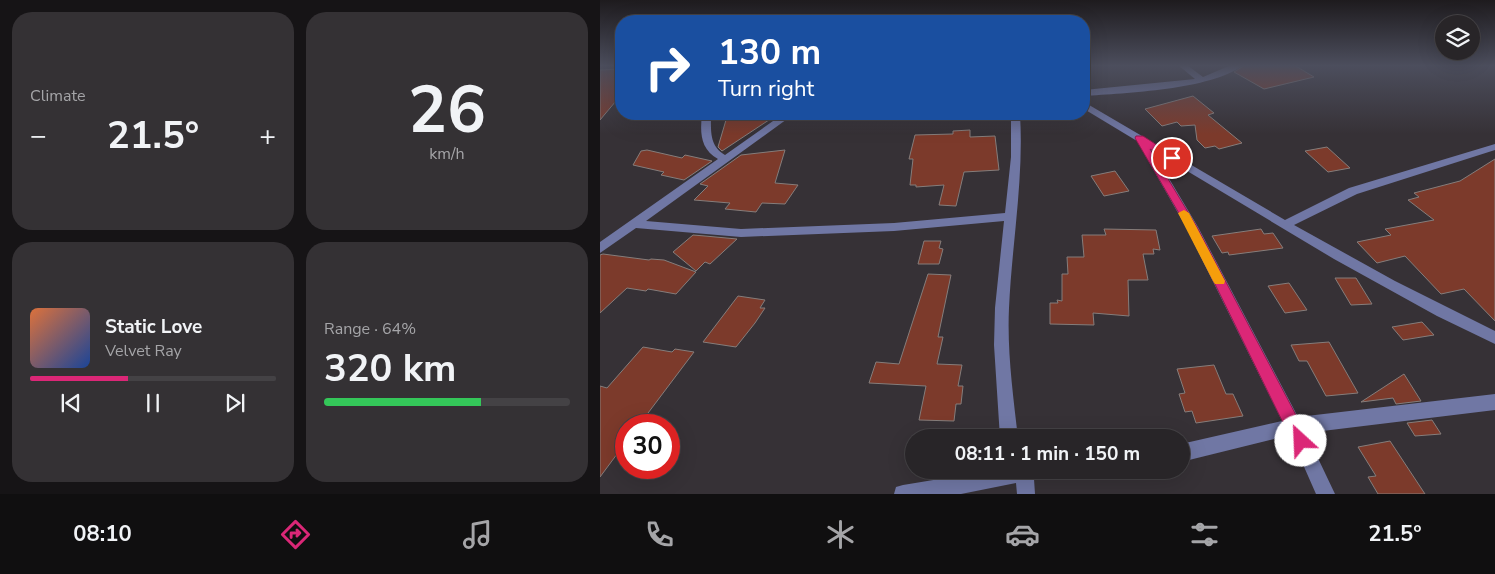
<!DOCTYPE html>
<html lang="en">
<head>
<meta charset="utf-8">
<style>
	:root { --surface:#282528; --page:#343134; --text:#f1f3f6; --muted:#a5a5a8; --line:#444245; --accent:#db2777 }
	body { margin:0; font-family:"Nunito Sans",sans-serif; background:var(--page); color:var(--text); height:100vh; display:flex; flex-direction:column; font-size:19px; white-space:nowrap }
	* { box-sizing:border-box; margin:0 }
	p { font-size:16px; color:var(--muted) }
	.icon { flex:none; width:28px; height:28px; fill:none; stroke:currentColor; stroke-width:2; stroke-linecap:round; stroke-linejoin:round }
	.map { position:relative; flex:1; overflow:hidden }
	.sheet { display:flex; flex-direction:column; gap:12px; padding:12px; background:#161416; width:600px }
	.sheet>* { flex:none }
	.guide { position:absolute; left:15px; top:15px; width:475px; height:105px; border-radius:20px; box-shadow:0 5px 20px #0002,0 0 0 1px var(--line); background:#1a4fa0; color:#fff; overflow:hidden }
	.fabs { position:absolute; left:835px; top:15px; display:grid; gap:10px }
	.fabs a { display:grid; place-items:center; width:45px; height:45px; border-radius:50%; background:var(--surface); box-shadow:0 5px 20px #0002,0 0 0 1px var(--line); font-size:25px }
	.speed { position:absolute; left:15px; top:414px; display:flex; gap:10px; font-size:25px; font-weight:700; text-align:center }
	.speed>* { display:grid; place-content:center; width:65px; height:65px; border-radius:50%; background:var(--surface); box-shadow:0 5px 20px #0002,0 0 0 1px var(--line); line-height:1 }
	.speed .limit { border:8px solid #d22; background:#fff; color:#111 }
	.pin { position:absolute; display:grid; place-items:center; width:42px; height:42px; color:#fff; margin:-21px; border:2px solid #fff; border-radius:50%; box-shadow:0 1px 5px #0007 }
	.me { position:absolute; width:55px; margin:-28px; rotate:335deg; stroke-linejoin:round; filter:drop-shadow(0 0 4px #0008) }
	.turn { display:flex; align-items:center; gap:18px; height:105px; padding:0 20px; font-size:22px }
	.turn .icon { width:65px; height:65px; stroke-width:2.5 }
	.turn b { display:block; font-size:35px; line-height:42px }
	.big { font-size:38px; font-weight:700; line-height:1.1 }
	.sheet .tile { flex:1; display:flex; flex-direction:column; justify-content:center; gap:8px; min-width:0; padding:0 18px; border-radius:20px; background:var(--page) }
	.sheet .dial { align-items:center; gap:0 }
	.dial b { font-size:65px; line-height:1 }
	.song { display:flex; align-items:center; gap:15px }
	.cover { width:60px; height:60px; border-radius:8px; background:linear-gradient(135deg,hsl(20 70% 55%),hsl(220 70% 35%)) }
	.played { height:5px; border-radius:2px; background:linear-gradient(90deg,var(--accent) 40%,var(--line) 40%) }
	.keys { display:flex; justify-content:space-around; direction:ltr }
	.heat { display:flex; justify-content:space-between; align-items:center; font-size:28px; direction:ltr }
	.charge { height:8px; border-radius:4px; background:linear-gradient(90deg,#34c759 64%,var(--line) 0) }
	.sheet .tiles { flex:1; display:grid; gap:12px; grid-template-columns:repeat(2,1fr) }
	.trip { position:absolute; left:305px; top:429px; width:285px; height:50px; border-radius:25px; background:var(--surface); box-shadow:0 5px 20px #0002,0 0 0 1px var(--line); font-weight:700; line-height:50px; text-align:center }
	.tab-bar { display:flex; height:80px; justify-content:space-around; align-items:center; background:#100f10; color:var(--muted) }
	.tab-bar .icon { width:35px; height:35px }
	.tab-bar .current { color:var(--accent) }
	.tab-bar b { font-size:22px; color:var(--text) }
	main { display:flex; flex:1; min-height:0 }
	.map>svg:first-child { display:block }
	.building { fill:#7c3a2b; stroke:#857d7b }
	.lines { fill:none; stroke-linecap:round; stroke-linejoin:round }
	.minor { fill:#7077a4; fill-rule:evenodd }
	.route { fill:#db2777; stroke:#8e194d }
	.slow { fill:#f59e0b }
</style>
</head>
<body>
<main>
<section class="sheet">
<div class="tiles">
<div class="tile"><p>Climate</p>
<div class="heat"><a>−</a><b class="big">21.5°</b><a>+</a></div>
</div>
<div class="tile dial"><b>26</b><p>km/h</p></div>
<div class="tile">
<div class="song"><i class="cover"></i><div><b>Static Love</b><p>Velvet Ray</p></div></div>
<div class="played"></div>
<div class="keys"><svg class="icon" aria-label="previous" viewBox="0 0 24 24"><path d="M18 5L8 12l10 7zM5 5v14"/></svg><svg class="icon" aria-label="pause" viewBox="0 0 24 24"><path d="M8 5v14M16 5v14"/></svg><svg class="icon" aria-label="next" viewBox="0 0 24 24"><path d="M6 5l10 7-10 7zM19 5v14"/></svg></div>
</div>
<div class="tile"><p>Range · 64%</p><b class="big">320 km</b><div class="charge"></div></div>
</div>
</section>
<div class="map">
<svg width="895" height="494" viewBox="0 0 895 494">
	<rect width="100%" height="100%" fill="#363136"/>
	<g class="building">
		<path d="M645,65H694L714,77L664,89L634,72Z"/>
		<path d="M21,69V95L0,120V70Z"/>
		<path d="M593,96L614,113L608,115L642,143L619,149L615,146L605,148L597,140L595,125L581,126L577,122L562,126L545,109Z"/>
		<path d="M168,114H178L122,151L118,147L126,120Z"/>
		<path d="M370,130V137L395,136L399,170L364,172L356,206L339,205L344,185L316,187V185H310L313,159H309L315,135L353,134V131Z"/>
		<path d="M727,147L750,168L728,172L705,151Z"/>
		<path d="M47,150L82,158L85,155L112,161L84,180L61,175L64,172L33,165L41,151Z"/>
		<path d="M185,150L175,183L198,185L185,204L162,203L156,212L125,209L130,203L94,200L108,186L100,184L141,155Z"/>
		<path d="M895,159V321L864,289L841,294L805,256L777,263L757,242L791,235L785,229L834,220L808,200L819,197L814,193L860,181Z"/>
		<path d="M515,171L529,191L504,196L491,176Z"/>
		<path d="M504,229L556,230L560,250L553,249L554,254H543L548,280H528L529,316L493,313L494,325L450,324V303H458L457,300L462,301V274H468L467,257H484L482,235H506Z"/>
		<path d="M661,229L664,234L673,233L683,248L629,255L628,252L622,253L612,236Z"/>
		<path d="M93,235L105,236L137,239L110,264L105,262L96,271L73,252Z"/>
		<path d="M324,241H341L339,248L343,249L339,264H318Z"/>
		<path d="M3,254L49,260L51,259L64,260L96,272L76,294L48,289L46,291L27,288L0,313V255Z"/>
		<path d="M328,274L351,275L338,337H343L337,364L362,365L358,386H363L361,404H356L354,421L319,420L326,386L269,383L276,362L299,364Z"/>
		<path d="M735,278H756L772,304L751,305Z"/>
		<path d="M689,283L707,310L685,313L668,286Z"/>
		<path d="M138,296L165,300L160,308H165L155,323L136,347L103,342Z"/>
		<path d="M822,322L834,335L803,340L792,327Z"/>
		<path d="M729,342L758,393L726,396L707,361H699L691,345Z"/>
		<path d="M43,347L72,352L75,349L94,352L39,425H26V442L0,477V386L7,388Z"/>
		<path d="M614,365L626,394H633L643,416L596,423L592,411L585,412L579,394L585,393L577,369Z"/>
		<path d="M804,374L821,401L796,404L793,398L761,402Z"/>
		<path d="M832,420L841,434L815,436L807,423Z"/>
		<path d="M790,441L825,494H778L768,477L776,476L758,447Z"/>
	</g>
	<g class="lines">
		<g class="minor">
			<path d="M578,65H587L603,77L631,65H643C611,90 525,93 484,96V90L595,79Z"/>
			<path d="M484,102L685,220L749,188L895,144V150L757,194L694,225L795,281L895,331V344L837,316L734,259L552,150L598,227L698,417L895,394V410L706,433L735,494H716L690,435L581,462V444L682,421L586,227L537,141L484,109Z"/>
			<path d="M102,114H111C111,130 109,146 125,155L183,114H194L46,221L141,229L294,223L405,213L411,157V114H420C424,179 412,242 409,308C407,351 413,394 418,438H400L394,345L395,308L404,221L294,231L141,237L36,228L0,253V242L118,159C100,149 100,132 102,114Z"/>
			<path d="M394,470H445L442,476L434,479L435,494H417L416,483L361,494H294L296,487L303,485Z"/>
		</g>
	</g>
	<linearGradient id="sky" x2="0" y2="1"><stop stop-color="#1e1b1e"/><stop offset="0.49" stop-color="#4c4e5d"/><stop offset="1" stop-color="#4c4e5d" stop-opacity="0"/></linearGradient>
	<rect width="895" height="134" fill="url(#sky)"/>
	<path class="route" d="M536,136H543L577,158L576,160H569L550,149L597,227L707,436L709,441L707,447L701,449L695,447L587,227L535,138Z"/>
	<path class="slow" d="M584,210L589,213L625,281L624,284H615L613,281L578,213Z"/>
</svg>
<div class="fabs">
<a><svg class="icon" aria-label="layers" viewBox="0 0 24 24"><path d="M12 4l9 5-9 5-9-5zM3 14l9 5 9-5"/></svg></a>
</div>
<div class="speed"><div class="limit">30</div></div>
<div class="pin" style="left:572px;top:158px;background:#d93025"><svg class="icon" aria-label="arrive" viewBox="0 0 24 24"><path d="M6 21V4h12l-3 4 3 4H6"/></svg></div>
<svg class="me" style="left:701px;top:441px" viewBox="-20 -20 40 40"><circle r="19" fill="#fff"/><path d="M0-13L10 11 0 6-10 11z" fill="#db2777"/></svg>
<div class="trip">08:11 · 1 min · 150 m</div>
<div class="guide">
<div class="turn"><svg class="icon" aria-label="right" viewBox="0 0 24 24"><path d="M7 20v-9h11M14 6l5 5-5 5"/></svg><div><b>130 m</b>Turn right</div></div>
</div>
</div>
</main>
<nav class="tab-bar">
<b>08:10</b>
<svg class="icon current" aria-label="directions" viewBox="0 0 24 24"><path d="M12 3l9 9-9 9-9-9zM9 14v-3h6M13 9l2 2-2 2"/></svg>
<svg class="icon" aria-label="music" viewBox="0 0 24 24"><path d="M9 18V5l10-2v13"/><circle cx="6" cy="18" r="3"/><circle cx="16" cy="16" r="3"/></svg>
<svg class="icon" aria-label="phone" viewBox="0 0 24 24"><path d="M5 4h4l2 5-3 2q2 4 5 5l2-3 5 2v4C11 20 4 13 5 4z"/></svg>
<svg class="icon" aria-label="climate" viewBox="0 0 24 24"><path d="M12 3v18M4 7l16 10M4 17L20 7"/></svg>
<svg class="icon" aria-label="car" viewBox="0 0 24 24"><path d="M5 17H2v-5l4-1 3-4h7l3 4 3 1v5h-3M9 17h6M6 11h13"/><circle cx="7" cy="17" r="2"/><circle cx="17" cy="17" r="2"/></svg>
<svg class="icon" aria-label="filters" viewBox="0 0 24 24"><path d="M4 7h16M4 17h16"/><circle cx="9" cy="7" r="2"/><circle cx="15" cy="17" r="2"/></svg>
<b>21.5°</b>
</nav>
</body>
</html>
